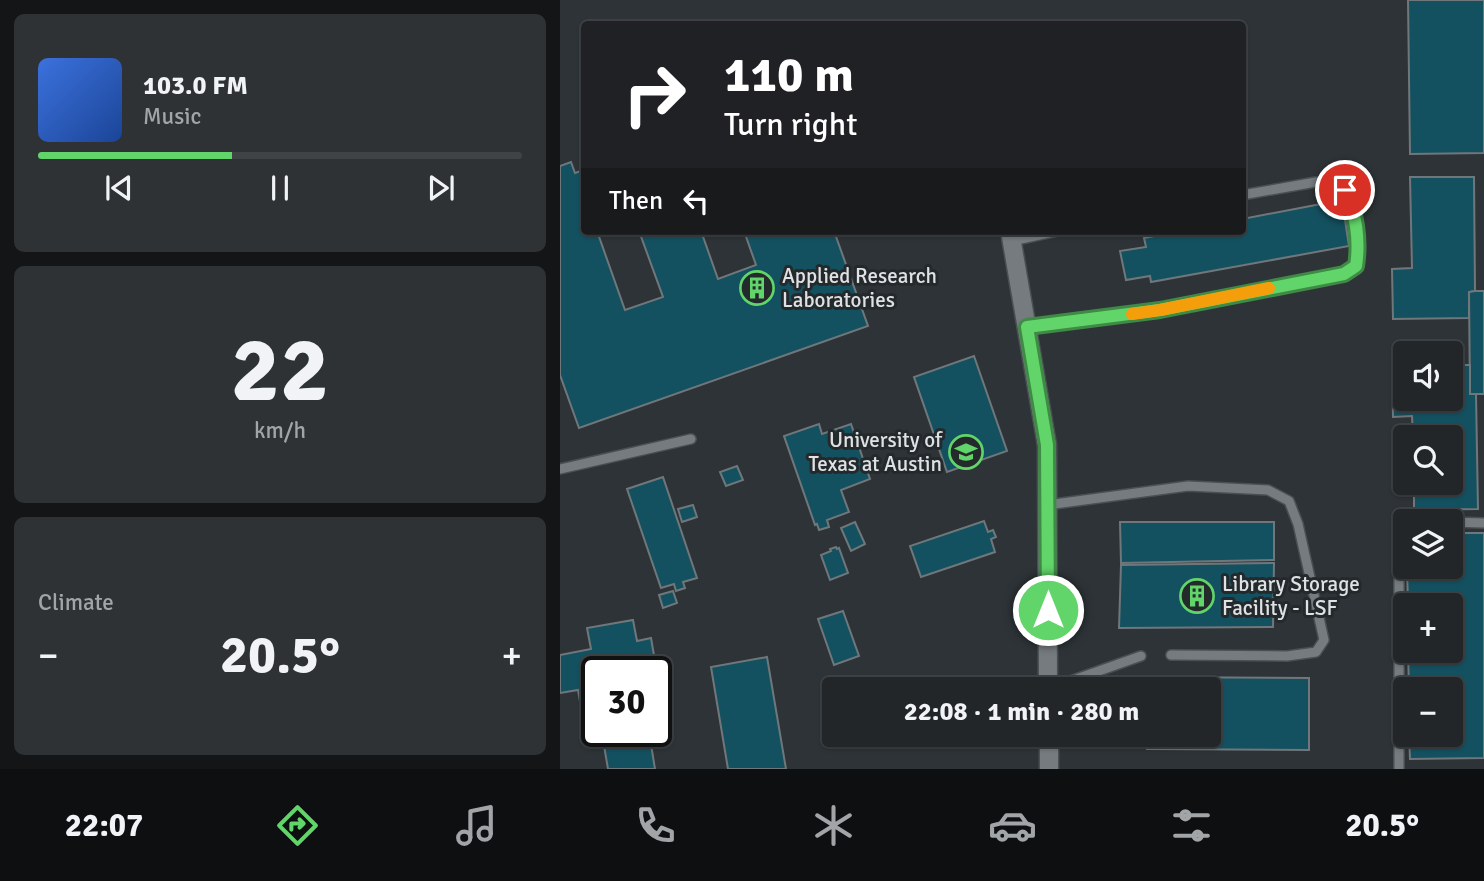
<!DOCTYPE html>
<html lang="en">
<head>
<meta charset="utf-8">
<style>
	:root { --surface:#222629; --page:#2e3235; --text:#f1f3f6; --muted:#a2a5a8; --line:#3f4346; --accent:#61d46a }
	body { margin:0; font-family:Signika,sans-serif; background:var(--page); color:var(--text); height:100vh; display:flex; flex-direction:column; font-size:26px; white-space:nowrap }
	* { box-sizing:border-box; margin:0 }
	p { font-size:23px; color:var(--muted) }
	.icon { flex:none; width:38px; height:38px; fill:none; stroke:currentColor; stroke-width:2; stroke-linecap:round; stroke-linejoin:round }
	.map { position:relative; flex:1; overflow:hidden }
	.sheet { display:flex; flex-direction:column; gap:14px; padding:14px; background:#131517; width:560px }
	.sheet>* { flex:none }
	.hud { position:absolute; left:21px; top:21px; width:665px; height:214px; border-radius:7px; box-shadow:0 2px 5px #0004,0 0 0 2px var(--line); background:#202124; color:#fff; overflow:hidden }
	.buttons { position:absolute; left:833px; top:341px; display:grid; gap:14px }
	.buttons a { display:grid; place-items:center; width:70px; height:70px; border-radius:7px; background:var(--surface); box-shadow:0 2px 5px #0004,0 0 0 2px var(--line); font-size:35px }
	.speed { position:absolute; left:21px; top:656px; display:flex; gap:14px; font-size:35px; font-weight:700; text-align:center }
	.speed>* { display:grid; place-content:center; width:91px; height:91px; border-radius:50%; background:var(--surface); box-shadow:0 2px 5px #0004,0 0 0 2px var(--line); line-height:1 }
	.speed .limit { border:4px solid #111; border-radius:10px; background:#fff; color:#111 }
	.pin { position:absolute; display:grid; place-items:center; width:60px; height:60px; color:#fff; margin:-30px; border:4px solid #fff; border-radius:50%; box-shadow:0 2px 7px #0007 }
	.me { position:absolute; width:77px; margin:-38px; rotate:0deg; stroke-linejoin:round; filter:drop-shadow(0 0 5px #0008) }
	.turn { display:flex; align-items:center; gap:24px; height:147px; padding:0 28px; font-size:32px }
	.turn .icon { width:91px; height:91px; stroke-width:2.5 }
	.turn b { display:block; font-size:49px; line-height:60px }
	.then { display:flex; align-items:center; height:66px; padding:0 28px; background:#0003; gap:14px; font-size:26px }
	.big { font-size:52px; font-weight:700; line-height:1.1 }
	.sheet .widget { flex:1; display:flex; flex-direction:column; justify-content:center; gap:10px; min-width:0; padding:0 24px; border-radius:10px; background:var(--page) }
	.sheet .dial { align-items:center; gap:0 }
	.dial b { font-size:91px; line-height:1 }
	.song { display:flex; align-items:center; gap:21px }
	.cover { width:84px; height:84px; border-radius:10px; background:linear-gradient(135deg,hsl(220 70% 55%),hsl(220 70% 35%)) }
	.played { height:7px; border-radius:4px; background:linear-gradient(90deg,var(--accent) 40%,var(--line) 40%) }
	.keys { display:flex; justify-content:space-around; direction:ltr }
	.heat { display:flex; justify-content:space-between; align-items:center; font-size:38px; direction:ltr }
	.trip { position:absolute; left:262px; top:677px; width:399px; height:70px; border-radius:7px; background:var(--surface); box-shadow:0 2px 5px #0004,0 0 0 2px var(--line); font-weight:700; line-height:70px; text-align:center }
	.menu { display:flex; height:112px; justify-content:space-around; align-items:center; background:#0e0f10; color:var(--muted) }
	.menu .icon { width:49px; height:49px }
	.menu .selected { color:var(--accent) }
	.menu b { font-size:32px; color:var(--text) }
	main { display:flex; flex:1; min-height:0 }
	.map>svg:first-child { display:block }
	.building { fill:#145160; stroke:#70777a; stroke-width:2 }
	.lines { fill:none; stroke-linecap:round; stroke-linejoin:round }
	.lane-casing { stroke:#4a4f52; stroke-width:12 }
	.street-casing { stroke:#4a4f52; stroke-width:21 }
	.lane { stroke:#757b7f; stroke-width:9 }
	.street { stroke:#757b7f; stroke-width:18 }
	.route-casing { stroke:#3f8a45; stroke-width:18 }
	.route { stroke:#61d46a; stroke-width:12 }
	.slow { stroke:#f59e0b; stroke-width:12 }
	.labels { text-anchor:middle; dominant-baseline:central; stroke-width:6; stroke-linejoin:round; paint-order:stroke }
	.poi-label { font-size:21px; fill:#dfe2e5; stroke:#24292c; text-anchor:start }
</style>
</head>
<body>
<main>
<section class="sheet">
<div class="widget">
<div class="song"><i class="cover"></i><div><b>103.0 FM</b><p>Music</p></div></div>
<div class="played"></div>
<div class="keys"><svg class="icon" aria-label="previous" viewBox="0 0 24 24"><path d="M18 5L8 12l10 7zM5 5v14"/></svg><svg class="icon" aria-label="pause" viewBox="0 0 24 24"><path d="M8 5v14M16 5v14"/></svg><svg class="icon" aria-label="next" viewBox="0 0 24 24"><path d="M6 5l10 7-10 7zM19 5v14"/></svg></div>
</div>
<div class="widget dial"><b>22</b><p>km/h</p></div>
<div class="widget"><p>Climate</p>
<div class="heat"><a>−</a><b class="big">20.5°</b><a>+</a></div>
</div>
</section>
<div class="map">
<svg width="924" height="769" viewBox="0 0 924 769">
	<rect width="100%" height="100%" fill="#2d3337"/>
	<g class="building">
		<path d="M848,0H924V153L850,154Z"/>
		<path d="M11,162L15,173L24,170V231H37L65,310L103,297L79,231H141L158,279L196,265L184,231H274L308,326L19,428L0,375V166Z"/>
		<path d="M850,177H914L915,291L909,292V318L833,319L832,269L852,268Z"/>
		<path d="M782,200L789,246L591,282L590,276L566,280L560,251L586,247L584,238L620,231H682V219Z"/>
		<path d="M915,291H924V394H910L909,292Z"/>
		<path d="M414,356L447,451L387,472L354,377Z"/>
		<path d="M891,365H910V394H916L918,509L854,510V483H891V438H853L852,416L833,417L832,366H845V399H891Z"/>
		<path d="M259,424L262,434L291,424L310,479L281,490L289,512L267,520L269,527L259,530L257,524L255,525L224,436Z"/>
		<path d="M177,466L183,480L166,486L160,472Z"/>
		<path d="M103,477L137,578L123,582L125,588L116,591L114,584L101,588L67,489Z"/>
		<path d="M133,505L137,517L122,522L118,509Z"/>
		<path d="M424,521L428,532L433,530L436,537L431,539L435,552L361,577L350,546Z"/>
		<path d="M295,522L305,544L291,551L281,528Z"/>
		<path d="M560,522H714V560L561,563Z"/>
		<path d="M891,533H924V758L850,759L849,735H891V690H849L848,651H891V606H848L847,567H891Z"/>
		<path d="M276,547L277,549L279,548L288,573L270,580L261,555L271,551L270,549Z"/>
		<path d="M714,563L713,627L559,628L561,565Z"/>
		<path d="M113,591L117,603L103,608L99,595Z"/>
		<path d="M283,611L299,656L274,665L258,619Z"/>
		<path d="M73,620L77,641L91,638L95,661L77,664L79,672H37V732H89L95,769H48L42,734L26,736L18,690L0,693V655L31,649L27,628Z"/>
		<path d="M207,657L226,769H168L151,667Z"/>
		<path d="M588,677L749,678V750L587,749L588,735H649V690H588Z"/>
	</g>
	<g class="lines">
		<g class="lane-casing">
			<g id="lane">
				<path d="M452,241L498,231"/>
				<path d="M467,327L600,310L784,274L796,266C800,241 796,212 785,190L756,182L682,195"/>
				<path d="M0,469L131,439"/>
				<path d="M487,505L628,486L708,490L729,501L738,524L764,640L756,652L727,656L611,655"/>
				<path d="M850,522H878"/>
				<path d="M891,522L924,523"/>
				<path d="M488,689L581,656"/>
				<path d="M839,769V533L845,527"/>
			</g>
		</g>
		<g class="street-casing">
			<g id="street">
				<path d="M450,231L487,445L488,690"/>
				<path d="M489,735V769"/>
			</g>
		</g>
		<use href="#lane" class="lane"/>
		<use href="#street" class="street"/>
	</g>
	<g class="lines">
		<g class="route-casing">
			<path id="route" d="M488,610L487,445L467,327L600,310L784,274L796,266C800,241 796,212 785,190"/>
		</g>
		<use href="#route" class="route"/>
		<path class="slow" d="M572,314L600,310L709,288"/>
	</g>
	<defs>
		<g id="building-ring" transform="scale(1.75)"><circle r="9.5" fill="#24292c" stroke="#61d46a" stroke-width="1.5"/><path d="M-4-6H4V6H1V3H-1V6H-4ZM-2.5-4.3h1.7v1.8h-1.7ZM.8-4.3h1.7v1.8H.8ZM-2.5-1h1.7V.8h-1.7ZM.8-1h1.7V.8H.8Z" fill="#61d46a"/></g>
		<g id="university-ring" transform="scale(1.75)"><circle r="9.5" fill="#24292c" stroke="#61d46a" stroke-width="1.5"/><path d="M0-5L7-2L0 1L-7-2ZM-4 1L0 2.5L4 1V4Q0 6-4 4Z" fill="#61d46a"/></g>
	</defs>
	<g fill-rule="evenodd">
		<use href="#building-ring" x="197" y="288"/>
		<use href="#university-ring" x="406" y="452"/>
		<use href="#building-ring" x="637" y="596"/>
	</g>
	<g class="labels">
		<g class="poi-label">
			<text x="222" y="276">Applied Research<tspan x="222" dy="24">Laboratories</tspan></text>
			<text x="382" y="440" text-anchor="end">University of<tspan x="382" dy="24">Texas at Austin</tspan></text>
			<text x="662" y="584">Library Storage<tspan x="662" dy="24">Facility - LSF</tspan></text>
		</g>
	</g>
</svg>
<div class="buttons">
<a><svg class="icon" aria-label="sound" viewBox="0 0 24 24"><path d="M4 9h4l5-4v14l-5-4H4zM17 9q2 3 0 6"/></svg></a>
<a><svg class="icon" aria-label="search" viewBox="0 0 24 24"><circle cx="10" cy="10" r="6"/><path d="M15 15l6 6"/></svg></a>
<a><svg class="icon" aria-label="layers" viewBox="0 0 24 24"><path d="M12 4l9 5-9 5-9-5zM3 14l9 5 9-5"/></svg></a>
<a>+</a>
<a>−</a>
</div>
<div class="speed"><div class="limit">30</div></div>
<div class="pin" style="left:785px;top:190px;background:#d93025"><svg class="icon" aria-label="arrive" viewBox="0 0 24 24"><path d="M6 21V4h12l-3 4 3 4H6"/></svg></div>
<svg class="me" style="left:488px;top:610px" viewBox="-20 -20 40 40"><circle r="17" fill="#61d46a" stroke="#fff" stroke-width="3"/><path d="M0-11L8 9 0 5-8 9z" fill="#fff"/></svg>
<div class="trip">22:08 · 1 min · 280 m</div>
<div class="hud">
<div class="turn"><svg class="icon" aria-label="right" viewBox="0 0 24 24"><path d="M7 20v-9h11M14 6l5 5-5 5"/></svg><div><b>110 m</b>Turn right</div></div>
<div class="then">Then<svg class="icon" aria-label="left" viewBox="0 0 24 24"><path d="M17 20v-9H6M10 6l-5 5 5 5"/></svg></div>
</div>
</div>
</main>
<nav class="menu">
<b>22:07</b>
<svg class="icon selected" aria-label="directions" viewBox="0 0 24 24"><path d="M12 3l9 9-9 9-9-9zM9 14v-3h6M13 9l2 2-2 2"/></svg>
<svg class="icon" aria-label="music" viewBox="0 0 24 24"><path d="M9 18V5l10-2v13"/><circle cx="6" cy="18" r="3"/><circle cx="16" cy="16" r="3"/></svg>
<svg class="icon" aria-label="phone" viewBox="0 0 24 24"><path d="M5 4h4l2 5-3 2q2 4 5 5l2-3 5 2v4C11 20 4 13 5 4z"/></svg>
<svg class="icon" aria-label="climate" viewBox="0 0 24 24"><path d="M12 3v18M4 7l16 10M4 17L20 7"/></svg>
<svg class="icon" aria-label="car" viewBox="0 0 24 24"><path d="M5 17H2v-5l4-1 3-4h7l3 4 3 1v5h-3M9 17h6M6 11h13"/><circle cx="7" cy="17" r="2"/><circle cx="17" cy="17" r="2"/></svg>
<svg class="icon" aria-label="filters" viewBox="0 0 24 24"><path d="M4 7h16M4 17h16"/><circle cx="9" cy="7" r="2"/><circle cx="15" cy="17" r="2"/></svg>
<b>20.5°</b>
</nav>
</body>
</html>
